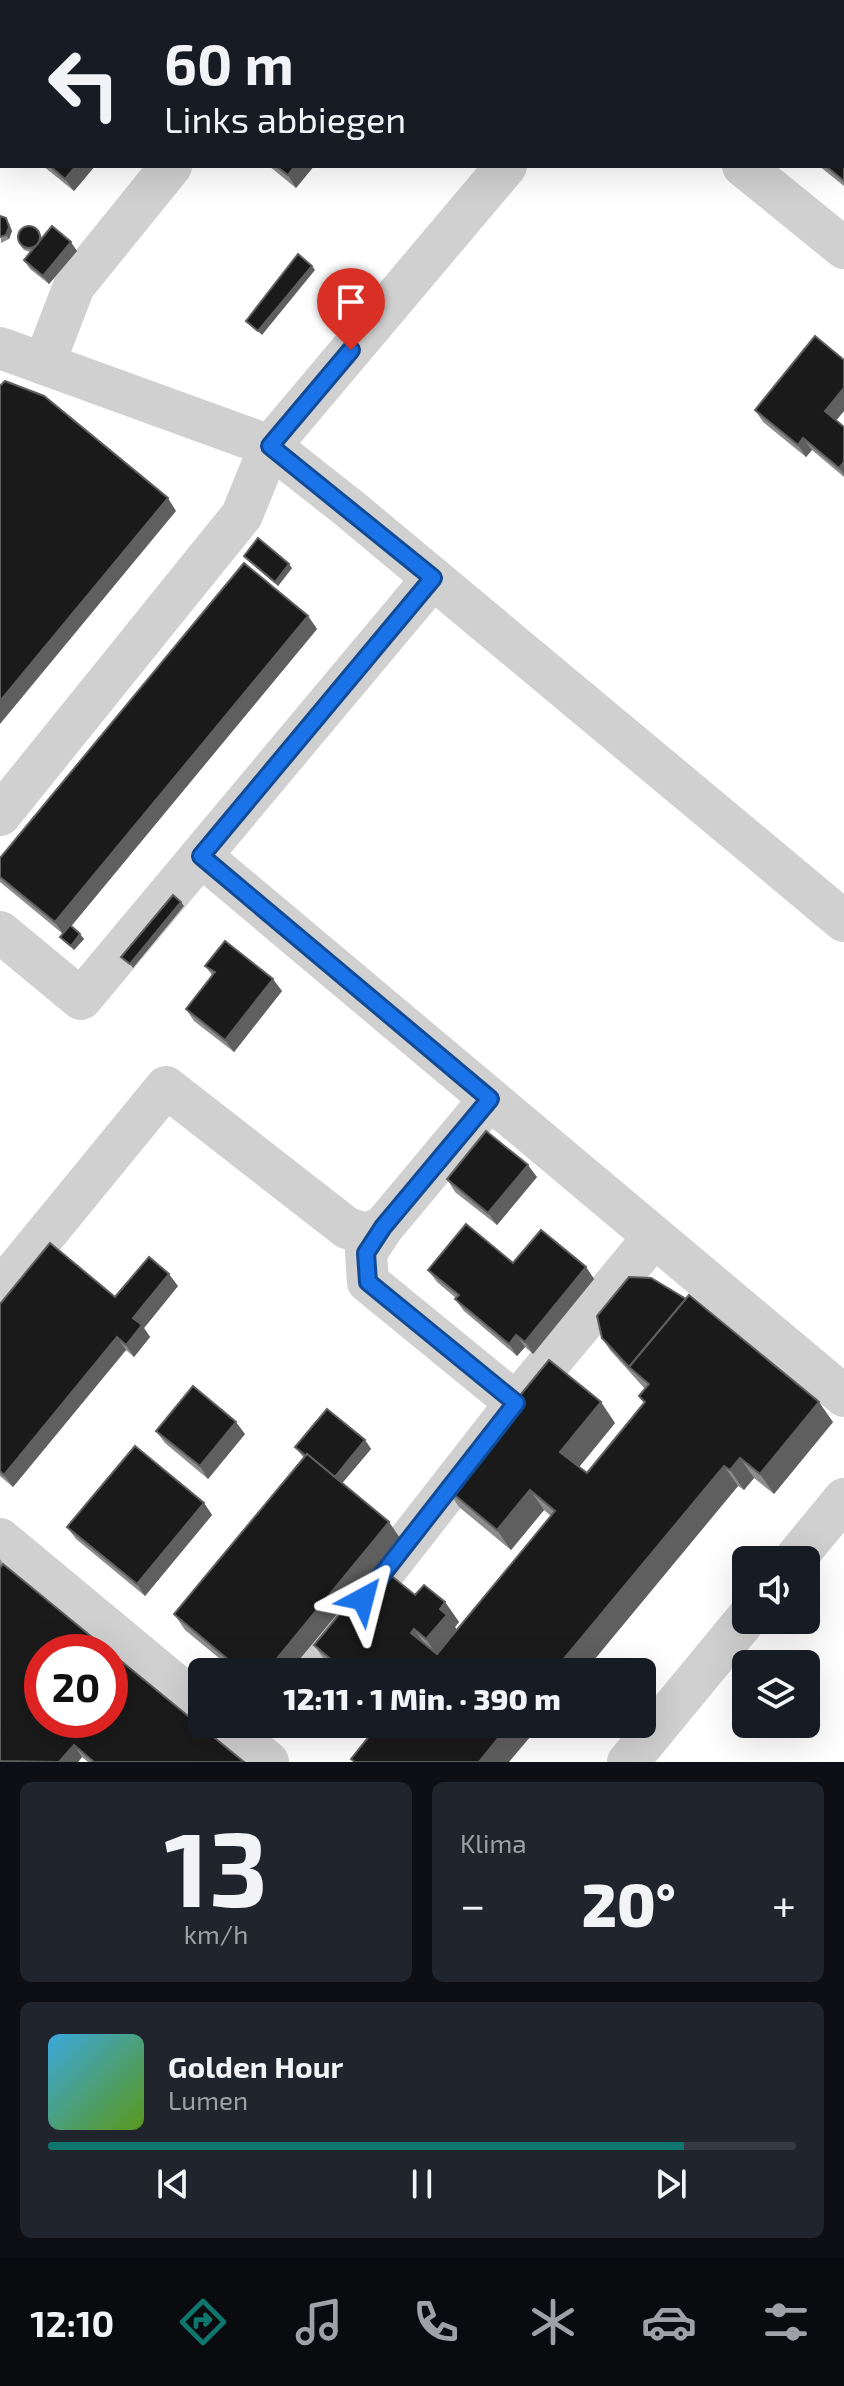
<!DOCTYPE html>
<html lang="de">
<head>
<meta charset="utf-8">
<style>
	:root { --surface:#171b24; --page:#20242c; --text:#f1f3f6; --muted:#9ea1a6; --line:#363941; --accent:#0f766e }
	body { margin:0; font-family:"Exo 2",sans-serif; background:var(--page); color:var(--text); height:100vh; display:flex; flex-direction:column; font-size:30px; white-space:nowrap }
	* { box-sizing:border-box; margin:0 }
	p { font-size:26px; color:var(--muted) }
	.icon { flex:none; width:44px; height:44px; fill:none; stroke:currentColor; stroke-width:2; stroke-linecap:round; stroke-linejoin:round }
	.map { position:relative; height:1762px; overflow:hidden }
	.side { display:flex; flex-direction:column; gap:20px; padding:20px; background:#0d0f14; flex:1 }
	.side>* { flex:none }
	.hud { position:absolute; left:0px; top:0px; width:844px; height:168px; box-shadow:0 8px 32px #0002; background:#171b24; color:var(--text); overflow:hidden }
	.controls { position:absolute; left:732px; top:1546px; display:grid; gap:16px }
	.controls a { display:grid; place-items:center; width:88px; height:88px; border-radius:12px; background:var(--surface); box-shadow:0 8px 32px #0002; font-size:40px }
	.speed { position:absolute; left:24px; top:1634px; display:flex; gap:16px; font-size:40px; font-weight:700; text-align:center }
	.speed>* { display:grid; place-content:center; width:104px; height:104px; border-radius:50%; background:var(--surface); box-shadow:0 8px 32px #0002; line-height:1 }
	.speed .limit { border:12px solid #d22; background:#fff; color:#111 }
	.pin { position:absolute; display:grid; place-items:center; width:68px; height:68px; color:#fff; margin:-82px -34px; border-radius:50% 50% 50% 0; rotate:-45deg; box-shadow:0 0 8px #0007 }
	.pin .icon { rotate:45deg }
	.me { position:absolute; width:88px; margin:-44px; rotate:38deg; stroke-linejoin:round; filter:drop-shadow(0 0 6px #0008) }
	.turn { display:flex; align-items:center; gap:28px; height:168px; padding:0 32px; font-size:36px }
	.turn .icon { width:104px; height:104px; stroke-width:2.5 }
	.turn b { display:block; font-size:56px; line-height:68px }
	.big { font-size:60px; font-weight:800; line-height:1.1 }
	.side .widget { flex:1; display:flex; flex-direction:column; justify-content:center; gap:12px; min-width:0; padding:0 28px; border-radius:12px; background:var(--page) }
	.side .dial { align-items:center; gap:0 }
	.dial b { font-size:104px; line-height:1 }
	.song { display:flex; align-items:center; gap:24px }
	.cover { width:96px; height:96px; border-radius:12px; background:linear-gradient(135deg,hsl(200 70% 55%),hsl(90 70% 35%)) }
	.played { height:8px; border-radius:4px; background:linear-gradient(90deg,var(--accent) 85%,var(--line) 85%) }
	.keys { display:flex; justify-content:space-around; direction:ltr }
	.heat { display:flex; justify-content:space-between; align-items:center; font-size:44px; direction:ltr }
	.side .tiles { flex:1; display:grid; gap:20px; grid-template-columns:1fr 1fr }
	.widget:last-child { grid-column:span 2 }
	.trip { position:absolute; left:188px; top:1658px; width:468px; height:80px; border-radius:12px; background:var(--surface); box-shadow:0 8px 32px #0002; font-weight:800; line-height:80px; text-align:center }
	.tab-bar { display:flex; height:128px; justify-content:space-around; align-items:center; background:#090b0e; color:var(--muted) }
	.tab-bar .icon { width:56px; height:56px }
	.tab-bar .current { color:var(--accent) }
	.tab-bar b { font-size:36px; color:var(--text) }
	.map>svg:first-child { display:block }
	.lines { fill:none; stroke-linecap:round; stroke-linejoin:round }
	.minor { stroke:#d0d0d0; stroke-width:42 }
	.wall { fill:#8c8c8c }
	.shaded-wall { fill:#5f5f5f }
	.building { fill:#1a1a1a; stroke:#5f5f5f; stroke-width:2; fill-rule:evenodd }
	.route-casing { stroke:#114b97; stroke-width:20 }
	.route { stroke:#1a73e8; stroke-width:14 }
</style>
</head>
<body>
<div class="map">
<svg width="844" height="1762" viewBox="0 0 844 1762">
	<rect width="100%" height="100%" fill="#fff"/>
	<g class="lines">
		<g class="minor">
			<path d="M304,2L305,0"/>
			<path d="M640,2L642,0"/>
			<path d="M842,71L844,68"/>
			<path d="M743,166L844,248"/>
			<path d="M0,348L270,446L350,509L844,921"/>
			<path d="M44,364L74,286L171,166"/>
			<path d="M0,815L242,515L270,446L506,166"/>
			<path d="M201,856L844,1396"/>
			<path d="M0,932L81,999L433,578"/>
			<path d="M383,1227L366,1253L368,1282L516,1403"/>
			<path d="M0,1290L166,1087L347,1228L366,1234L383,1227L490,1099"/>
			<path d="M0,1539L202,1707"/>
			<path d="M794,1560L844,1499"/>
			<path d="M306,1672L516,1403L654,1237"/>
			<path d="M222,1724L268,1762"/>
			<path d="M628,1762L746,1619"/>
		</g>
	</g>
	<g class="wall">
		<path d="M844,108V186L819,166H842Z"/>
		<path d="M43,166H95L74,191Z"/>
		<path d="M269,166H314L296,188Z"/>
		<path d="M0,216L9,223L12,231L9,239L1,243Z"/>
		<path d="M37,229L42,238L77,251L49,284L30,269L24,260L30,252L24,250L21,246Z"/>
		<path d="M844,360V411L836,420L844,427V477L812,450L806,457L763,422L755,410Z"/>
		<path d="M244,556L292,568L278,586L247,560Z"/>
		<path d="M308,616L317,629L71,926L84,939L74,950L64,941L60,937L63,934L0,882V858Z"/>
		<path d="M205,966L282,991L234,1052L194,1021L186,1009L212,975Z"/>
		<path d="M537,1177L497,1225L455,1192L447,1179Z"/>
		<path d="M513,1263L586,1267L594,1279L533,1354L525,1347L517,1356L464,1311L455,1299L456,1298L437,1282L428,1270Z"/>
		<path d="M178,1286L144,1328L150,1337L134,1357L126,1350L13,1487L0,1476V1304L115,1297Z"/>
		<path d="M602,1338L833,1422L774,1494L754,1478L744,1490L738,1486L584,1672H336L328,1665L314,1645L415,1595L445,1602L459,1622L455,1627L457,1630L551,1516L544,1510L511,1550L459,1507L445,1487L615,1423L579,1467L587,1473L644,1403L639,1396L645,1389L610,1350Z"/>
		<path d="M156,1431L245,1434L208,1479L165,1443Z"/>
		<path d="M365,1440L371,1449L342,1483L400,1538L289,1672H236L185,1630L174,1614L304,1458L295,1447Z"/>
		<path d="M204,1503L212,1515L145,1596L76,1539L67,1527Z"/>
		<path d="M0,1559L3,1564L244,1762H88L82,1757L78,1762H0Z"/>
	</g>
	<g class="shaded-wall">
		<path d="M824,0H844V5L842,7V2H822Z"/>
		<path d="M76,166H95L74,191L65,179Z"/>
		<path d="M295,166H314L296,188L288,175Z"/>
		<path d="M6,218L12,231L9,239L6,235Z"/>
		<path d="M71,242L77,251L49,284L43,276Z"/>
		<path d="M312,266L315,270L262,335L258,331Z"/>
		<path d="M844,388V411L834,423L825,411Z"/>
		<path d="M803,438L812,450L806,457L798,445Z"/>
		<path d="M844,462V475L839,468Z"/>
		<path d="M168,498L176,511L0,724V701Z"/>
		<path d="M289,564L292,568L278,586L275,582Z"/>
		<path d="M308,616L317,629L64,935L55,922Z"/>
		<path d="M181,902L184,906L133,968L130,964Z"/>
		<path d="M80,934L84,939L74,950L71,946Z"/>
		<path d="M273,979L282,991L234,1052L225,1040Z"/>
		<path d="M528,1165L537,1177L497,1225L488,1213Z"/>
		<path d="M586,1267L594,1279L533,1354L525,1342Z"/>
		<path d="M169,1274L178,1286L144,1328L150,1337L134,1357L126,1345L133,1318Z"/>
		<path d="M516,1335L525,1347L517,1356L509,1344Z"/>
		<path d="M117,1337L126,1350L13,1487L4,1475Z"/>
		<path d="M601,1402L615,1423L575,1472L560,1452Z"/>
		<path d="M819,1402L833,1422L774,1494L760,1474Z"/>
		<path d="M236,1422L245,1434L208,1479L200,1466Z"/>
		<path d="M365,1440L371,1449L339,1487L333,1479Z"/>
		<path d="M740,1458L754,1478L744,1490L730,1470Z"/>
		<path d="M724,1466L738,1486L584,1672H553Z"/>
		<path d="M530,1490L544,1510L511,1550L497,1530Z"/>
		<path d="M204,1503L212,1515L145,1596L137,1584Z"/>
		<path d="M389,1522L400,1538L289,1672H266Z"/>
		<path d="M445,1602L459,1622L455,1627L461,1635L440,1660L426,1639L440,1609Z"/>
		<path d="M414,1629L428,1649L411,1633Z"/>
		<path d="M510,1724H541L509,1762H479Z"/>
		<path d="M74,1745L82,1757L78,1762H59Z"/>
	</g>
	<g class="building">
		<path d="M0,0H193L195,2H2V127L0,125Z"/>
		<path d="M350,0H474L476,2H349Z"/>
		<path d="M676,0H824L822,2H675Z"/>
		<path d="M844,108V181L826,166H842V110Z"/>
		<path d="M50,166H76L65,179Z"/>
		<path d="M276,166H295L288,175Z"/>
		<path d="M0,216L6,218L9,227L6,235L0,237Z"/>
		<path d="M52,226L71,242L43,276L24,260Z"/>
		<circle cx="29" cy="237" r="11"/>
		<path d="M298,254L312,266L258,331L246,321Z"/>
		<path d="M815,336L844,360V388L825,411L844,427V462L839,468L803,438L798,445L755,410Z"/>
		<path d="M5,381L44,396L168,498L0,701V386Z"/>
		<path d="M258,538L289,564L275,582L244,556Z"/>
		<path d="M244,563L308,616L55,922L0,877V858Z"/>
		<path d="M173,895L181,902L130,964L121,957Z"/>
		<path d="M70,925L80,934L71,946L60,937Z"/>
		<path d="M225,941L273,979L225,1040L186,1009L215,972L205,966Z"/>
		<path d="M486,1131L528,1165L488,1213L447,1179Z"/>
		<path d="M466,1224L513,1263L541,1230L586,1267L525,1342L516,1335L509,1344L455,1299L459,1295L428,1270Z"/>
		<path d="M50,1243L115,1297L149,1257L169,1274L133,1318L142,1325L126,1345L117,1337L4,1475L0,1471V1304Z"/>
		<path d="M629,1277L651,1278L686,1299L629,1367L602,1338L597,1316Z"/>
		<path d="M689,1295L819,1402L760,1474L740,1458L730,1470L724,1466L553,1672H383L380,1670L378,1672H346L314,1645L379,1566L415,1595L424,1585L445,1602L440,1609L447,1615L426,1639L414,1629L411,1633L437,1654L555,1511L530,1490L497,1530L445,1487L549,1360L601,1402L560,1452L587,1473L645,1402L639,1396L649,1384L629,1367Z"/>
		<path d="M193,1386L236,1422L200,1466L156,1431Z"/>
		<path d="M327,1409L365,1440L335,1477L307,1454L306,1456L295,1447Z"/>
		<path d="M135,1446L204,1503L137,1584L67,1527Z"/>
		<path d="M307,1454L389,1522L266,1672H243L174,1614Z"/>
		<path d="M3,1564L244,1762H94L74,1745L59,1762L0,1761V1568ZM42,1652H110V1720H42Z"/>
		<path d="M379,1724H510L479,1762H355L351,1759Z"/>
	</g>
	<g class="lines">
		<g class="route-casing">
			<path id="route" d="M351,350L270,446L433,578L201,856L490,1099L383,1227L366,1253L368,1282L516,1403L363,1599"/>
		</g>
		<use href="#route" class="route"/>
	</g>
</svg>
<div class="controls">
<a><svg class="icon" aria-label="sound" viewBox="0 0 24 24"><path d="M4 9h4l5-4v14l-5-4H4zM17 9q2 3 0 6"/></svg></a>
<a><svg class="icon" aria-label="layers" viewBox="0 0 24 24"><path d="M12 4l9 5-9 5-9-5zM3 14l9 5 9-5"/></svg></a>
</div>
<div class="speed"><div class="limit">20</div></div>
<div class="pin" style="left:351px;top:350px;background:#d93025"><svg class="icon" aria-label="arrive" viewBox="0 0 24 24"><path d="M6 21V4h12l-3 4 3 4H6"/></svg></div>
<svg class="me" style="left:363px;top:1599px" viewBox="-20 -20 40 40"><path d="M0-17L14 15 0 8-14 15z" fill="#1a73e8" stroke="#fff" stroke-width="4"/></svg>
<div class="trip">12:11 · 1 Min. · 390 m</div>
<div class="hud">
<div class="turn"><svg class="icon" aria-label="left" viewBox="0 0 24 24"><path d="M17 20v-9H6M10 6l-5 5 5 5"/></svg><div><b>60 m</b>Links abbiegen</div></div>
</div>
</div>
<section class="side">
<div class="tiles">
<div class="widget dial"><b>13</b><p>km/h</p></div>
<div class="widget"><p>Klima</p>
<div class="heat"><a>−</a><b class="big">20°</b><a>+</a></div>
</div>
<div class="widget">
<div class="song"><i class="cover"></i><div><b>Golden Hour</b><p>Lumen</p></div></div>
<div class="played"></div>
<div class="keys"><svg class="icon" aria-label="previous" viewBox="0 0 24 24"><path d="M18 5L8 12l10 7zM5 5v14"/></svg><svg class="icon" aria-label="pause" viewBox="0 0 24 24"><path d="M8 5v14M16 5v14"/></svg><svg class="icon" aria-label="next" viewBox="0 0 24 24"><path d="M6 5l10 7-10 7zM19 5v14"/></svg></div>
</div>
</div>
</section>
<nav class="tab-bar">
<b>12:10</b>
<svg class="icon current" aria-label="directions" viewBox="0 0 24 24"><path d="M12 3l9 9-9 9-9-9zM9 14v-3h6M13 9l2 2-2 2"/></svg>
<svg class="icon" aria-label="music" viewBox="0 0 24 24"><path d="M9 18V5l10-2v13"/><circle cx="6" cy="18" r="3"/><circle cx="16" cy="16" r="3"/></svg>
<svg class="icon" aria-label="phone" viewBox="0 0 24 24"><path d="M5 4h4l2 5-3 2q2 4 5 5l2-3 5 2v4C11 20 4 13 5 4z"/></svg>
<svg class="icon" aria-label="climate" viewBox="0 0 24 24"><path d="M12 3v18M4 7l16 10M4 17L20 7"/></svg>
<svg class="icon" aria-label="car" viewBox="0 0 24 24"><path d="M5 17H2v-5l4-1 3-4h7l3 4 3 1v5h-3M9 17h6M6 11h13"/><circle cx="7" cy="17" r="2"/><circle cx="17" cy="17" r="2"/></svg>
<svg class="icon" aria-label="filters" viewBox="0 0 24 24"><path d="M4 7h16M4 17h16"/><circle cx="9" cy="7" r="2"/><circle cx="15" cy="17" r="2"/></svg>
</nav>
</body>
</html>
